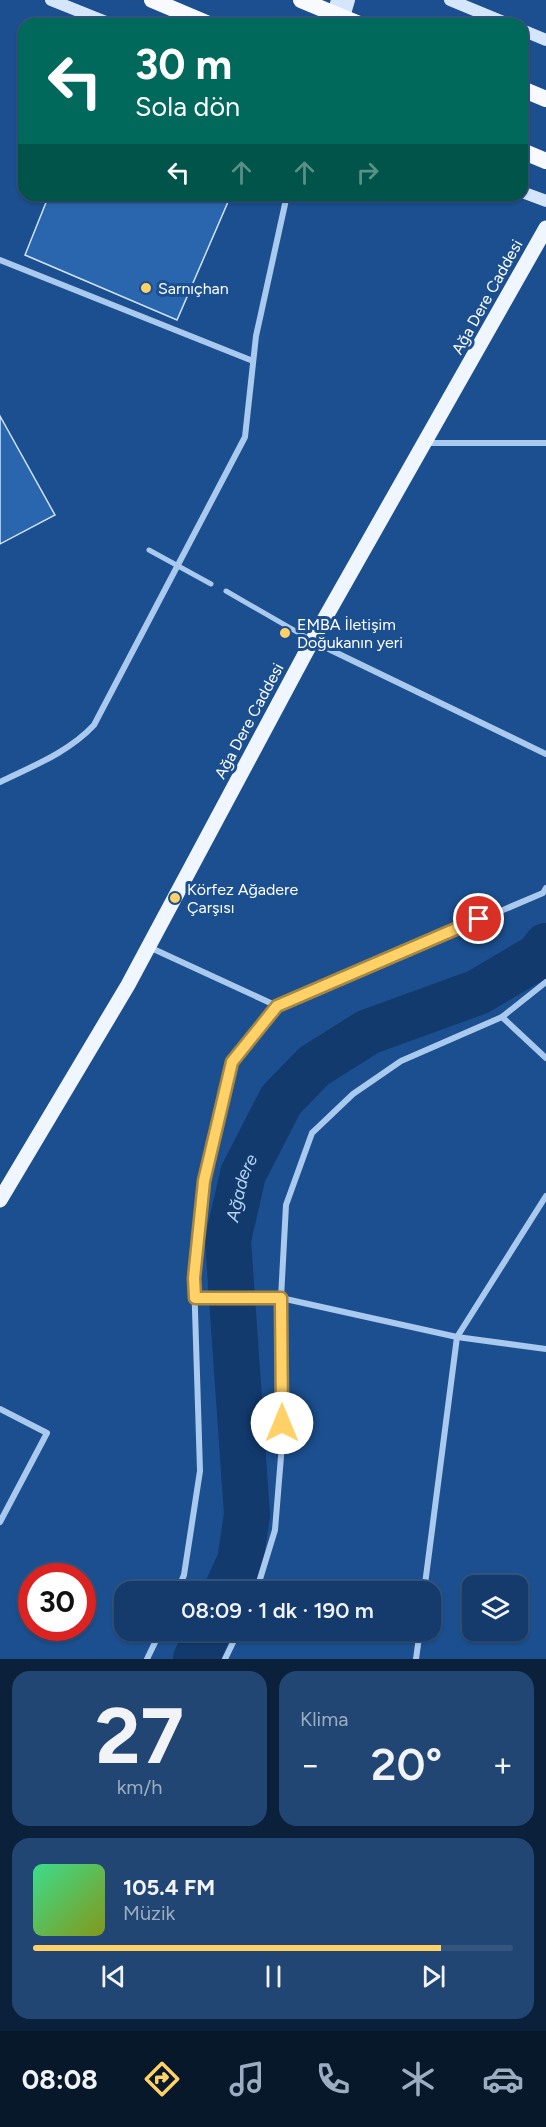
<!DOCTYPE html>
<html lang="tr">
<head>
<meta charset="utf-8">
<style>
	:root { --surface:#143b6b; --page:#214673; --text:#f1f3f6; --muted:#9dadc1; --line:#33557e; --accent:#ffd166 }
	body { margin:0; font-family:Figtree,sans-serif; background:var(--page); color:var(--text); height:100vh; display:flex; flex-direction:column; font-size:22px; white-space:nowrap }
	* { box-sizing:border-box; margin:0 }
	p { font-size:20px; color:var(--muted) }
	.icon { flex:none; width:33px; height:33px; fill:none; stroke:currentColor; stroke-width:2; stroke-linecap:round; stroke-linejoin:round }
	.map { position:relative; height:1659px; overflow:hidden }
	.details { display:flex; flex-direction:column; gap:12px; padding:12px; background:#0b203b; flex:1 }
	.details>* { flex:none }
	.hud { position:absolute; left:18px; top:18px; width:510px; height:183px; border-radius:18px; box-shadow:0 2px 4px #0004,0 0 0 2px var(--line); background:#00695c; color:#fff; overflow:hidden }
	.tools { position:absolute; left:462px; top:1575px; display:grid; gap:12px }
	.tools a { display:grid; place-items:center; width:66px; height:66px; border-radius:12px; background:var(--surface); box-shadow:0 2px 4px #0004,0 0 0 2px var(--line); font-size:30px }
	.speed { position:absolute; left:18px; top:1563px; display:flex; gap:12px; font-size:30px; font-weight:700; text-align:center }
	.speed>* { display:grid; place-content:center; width:78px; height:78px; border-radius:50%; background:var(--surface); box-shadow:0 2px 4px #0004,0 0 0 2px var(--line); line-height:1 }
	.speed .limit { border:9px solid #d22; background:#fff; color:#111 }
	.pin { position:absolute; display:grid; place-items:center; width:51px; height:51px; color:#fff; margin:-26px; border:3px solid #fff; border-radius:50%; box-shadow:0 2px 6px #0007 }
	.me { position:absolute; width:66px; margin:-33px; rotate:0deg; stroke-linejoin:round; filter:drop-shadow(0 0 4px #0008) }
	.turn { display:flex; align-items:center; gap:21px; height:126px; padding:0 18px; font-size:27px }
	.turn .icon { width:78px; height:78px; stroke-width:2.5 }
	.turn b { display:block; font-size:42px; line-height:51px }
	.lanes { display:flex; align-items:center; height:57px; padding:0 18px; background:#0003; justify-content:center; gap:30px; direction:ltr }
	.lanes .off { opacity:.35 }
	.big { font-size:45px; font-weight:600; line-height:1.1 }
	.details .tile { flex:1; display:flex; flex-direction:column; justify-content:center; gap:9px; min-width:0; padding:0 21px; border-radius:18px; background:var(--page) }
	.details .dial { align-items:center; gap:0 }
	.dial b { font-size:78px; line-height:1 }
	.song { display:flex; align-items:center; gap:18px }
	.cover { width:72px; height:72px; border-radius:9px; background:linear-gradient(135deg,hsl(150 70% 55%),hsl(70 70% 35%)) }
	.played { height:6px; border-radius:3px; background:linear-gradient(90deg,var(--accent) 85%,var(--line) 85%) }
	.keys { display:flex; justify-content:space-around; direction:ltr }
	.heat { display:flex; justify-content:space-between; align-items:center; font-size:33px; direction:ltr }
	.details .tiles { flex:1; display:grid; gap:12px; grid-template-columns:1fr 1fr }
	.tile:last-child { grid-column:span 2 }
	.trip { position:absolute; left:114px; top:1581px; width:327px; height:60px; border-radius:18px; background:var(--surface); box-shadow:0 2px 4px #0004,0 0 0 2px var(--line); font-weight:600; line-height:60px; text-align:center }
	.menu { display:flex; height:96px; justify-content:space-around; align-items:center; background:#08182b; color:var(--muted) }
	.menu .icon { width:42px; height:42px }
	.menu .current { color:var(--accent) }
	.menu b { font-size:27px; color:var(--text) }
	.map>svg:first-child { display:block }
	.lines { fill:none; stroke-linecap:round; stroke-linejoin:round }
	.river { stroke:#123a6d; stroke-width:46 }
	.building { fill:#2a66ad; stroke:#cfe3fa; stroke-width:1.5 }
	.pedestrian { stroke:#a9c9ee; stroke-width:5 }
	.minor { stroke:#a9c9ee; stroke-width:6 }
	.secondary { stroke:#d6e6fa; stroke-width:12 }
	.primary { stroke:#f0f6ff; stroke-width:15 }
	.trunk { stroke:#f8faff; stroke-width:16 }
	.pedestrian-bridge { stroke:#a9c9ee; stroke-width:5 }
	.trunk-bridge { stroke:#f8faff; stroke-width:16 }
	.route-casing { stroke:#a68842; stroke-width:15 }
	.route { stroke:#ffd166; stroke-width:10 }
	.poi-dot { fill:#ffd166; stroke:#1b4f8f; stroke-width:2 }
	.labels { text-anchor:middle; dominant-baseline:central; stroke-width:6; stroke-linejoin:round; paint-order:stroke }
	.poi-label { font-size:16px; fill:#fff; stroke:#1b4f8f; text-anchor:start }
	.street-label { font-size:16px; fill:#fff; stroke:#1b4f8f }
	.water-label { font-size:18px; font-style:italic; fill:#b5d3f5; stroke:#1b4f8f }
</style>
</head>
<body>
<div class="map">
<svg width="546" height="1659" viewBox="0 0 546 1659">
	<rect width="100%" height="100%" fill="#1b4f8f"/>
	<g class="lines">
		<g class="river">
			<path id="s1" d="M226,1592L240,1561L247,1515L228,1240L243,1174L281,1100L314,1066L368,1032L478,992L539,956L546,946"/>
			<path d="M196,1659L209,1630"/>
		</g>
	</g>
	<g class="building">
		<path d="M49,195H231L177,320L25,255Z"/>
		<path d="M0,416L55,515L0,544Z"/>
	</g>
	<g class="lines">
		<path class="pedestrian" d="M226,591L311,640"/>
		<g class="minor">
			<path d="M0,260L253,361"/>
			<path d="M427,443H546"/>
			<path d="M312,641L546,754"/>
			<path d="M0,782C33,766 69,752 94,725L245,437L256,336L287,195"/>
			<path d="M149,947L277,1006"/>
			<path d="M502,1017L546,1058"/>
			<path d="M195,1298H281L457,1337L546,1349"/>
			<path d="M0,1409L47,1433L0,1522"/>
			<path d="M177,1592L184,1575L200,1471L194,1278L204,1181L232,1062L277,1006L543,893L546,888"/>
			<path d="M256,1592L275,1530L282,1444L281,1298L286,1205L312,1133L353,1094L401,1061L502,1017L546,982"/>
			<path d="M424,1592L457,1337L546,1196"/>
			<path d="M147,1659L161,1630"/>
			<path d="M225,1659L239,1630"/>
			<path d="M416,1659L420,1630"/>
		</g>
		<g class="secondary">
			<path d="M51,0L111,24"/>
			<path d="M450,0L508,24"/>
			<path d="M330,24L337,0"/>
			<path d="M342,24L349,0"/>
			<path d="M522,30L546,40"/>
			<path d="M522,192L546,201"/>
		</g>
		<path class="primary" d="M0,1200L128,985L312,641L546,228"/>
		<g class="trunk">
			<path d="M152,0L209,24"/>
			<path d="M522,89L546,99"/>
			<path d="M522,151L546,161"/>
		</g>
		<path class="pedestrian-bridge" d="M149,550L211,584"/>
		<path class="trunk-bridge" d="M301,0L359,24"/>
	</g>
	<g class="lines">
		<g class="route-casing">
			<path id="route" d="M282,1423L281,1298H195L194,1278L204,1181L232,1062L277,1006L479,919"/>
		</g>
		<use href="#route" class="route"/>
	</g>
	<g class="poi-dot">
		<circle cx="146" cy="288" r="6"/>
		<circle cx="285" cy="633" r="6"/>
		<circle cx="175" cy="898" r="6"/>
	</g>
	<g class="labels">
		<g class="poi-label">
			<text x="158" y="288">Sarnıçhan</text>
			<text x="297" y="624">EMBA İletişim<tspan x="297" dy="18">Doğukanın yeri</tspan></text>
			<text x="187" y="889">Körfez Ağadere<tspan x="187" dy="18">Çarşısı</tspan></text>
		</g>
		<g class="street-label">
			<text transform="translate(487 297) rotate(-61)">Ağa Dere Caddesi</text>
			<text transform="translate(249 721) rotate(-62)">Ağa Dere Caddesi</text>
		</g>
		<g class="water-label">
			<text stroke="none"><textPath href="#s1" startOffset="410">Ağadere</textPath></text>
		</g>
	</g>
</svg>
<div class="tools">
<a><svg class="icon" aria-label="layers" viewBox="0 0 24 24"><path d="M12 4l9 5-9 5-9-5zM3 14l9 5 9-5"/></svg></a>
</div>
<div class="speed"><div class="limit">30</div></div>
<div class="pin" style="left:479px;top:919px;background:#d93025"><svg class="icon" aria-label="arrive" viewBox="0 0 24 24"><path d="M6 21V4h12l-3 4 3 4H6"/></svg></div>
<svg class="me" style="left:282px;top:1423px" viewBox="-20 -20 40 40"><circle r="19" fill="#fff"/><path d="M0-13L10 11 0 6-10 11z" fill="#ffd166"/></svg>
<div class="trip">08:09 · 1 dk · 190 m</div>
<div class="hud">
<div class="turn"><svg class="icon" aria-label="left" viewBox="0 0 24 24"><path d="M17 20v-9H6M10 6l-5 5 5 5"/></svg><div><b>30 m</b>Sola dön</div></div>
<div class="lanes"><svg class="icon" aria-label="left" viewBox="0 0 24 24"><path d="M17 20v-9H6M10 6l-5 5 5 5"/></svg><svg class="icon off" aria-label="ahead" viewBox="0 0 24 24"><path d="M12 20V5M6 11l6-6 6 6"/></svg><svg class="icon off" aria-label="ahead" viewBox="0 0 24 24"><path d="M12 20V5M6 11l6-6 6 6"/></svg><svg class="icon off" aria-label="right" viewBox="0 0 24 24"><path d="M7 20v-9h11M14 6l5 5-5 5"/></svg></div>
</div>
</div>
<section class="details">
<div class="tiles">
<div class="tile dial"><b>27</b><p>km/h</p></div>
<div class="tile"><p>Klima</p>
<div class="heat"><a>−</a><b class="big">20°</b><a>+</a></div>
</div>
<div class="tile">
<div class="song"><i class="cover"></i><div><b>105.4 FM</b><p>Müzik</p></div></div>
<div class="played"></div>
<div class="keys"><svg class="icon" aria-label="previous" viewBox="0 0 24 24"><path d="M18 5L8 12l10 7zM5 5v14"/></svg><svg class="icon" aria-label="pause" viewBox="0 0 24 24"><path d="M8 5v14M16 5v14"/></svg><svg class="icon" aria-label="next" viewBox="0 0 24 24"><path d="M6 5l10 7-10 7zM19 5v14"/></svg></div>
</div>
</div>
</section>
<nav class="menu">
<b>08:08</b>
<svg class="icon current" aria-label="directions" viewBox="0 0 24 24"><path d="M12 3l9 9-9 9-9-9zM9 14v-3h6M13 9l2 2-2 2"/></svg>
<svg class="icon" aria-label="music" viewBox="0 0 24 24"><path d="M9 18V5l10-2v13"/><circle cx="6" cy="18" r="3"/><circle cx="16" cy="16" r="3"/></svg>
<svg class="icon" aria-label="phone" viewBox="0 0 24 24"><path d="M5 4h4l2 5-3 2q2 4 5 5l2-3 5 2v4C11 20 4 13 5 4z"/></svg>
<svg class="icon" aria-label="climate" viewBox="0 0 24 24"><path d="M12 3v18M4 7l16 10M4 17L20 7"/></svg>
<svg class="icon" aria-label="car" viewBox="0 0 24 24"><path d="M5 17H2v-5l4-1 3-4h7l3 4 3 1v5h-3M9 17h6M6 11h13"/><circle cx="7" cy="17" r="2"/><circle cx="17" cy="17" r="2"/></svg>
</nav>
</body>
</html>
